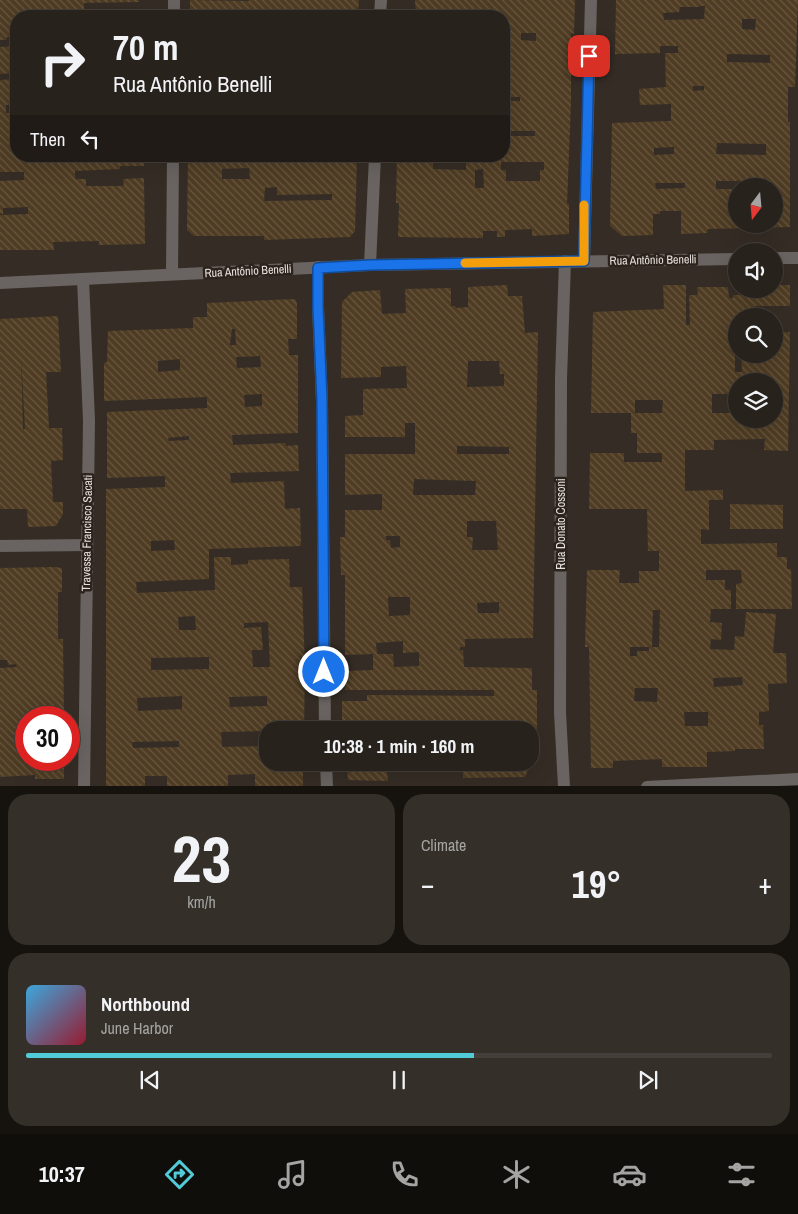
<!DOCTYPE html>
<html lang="en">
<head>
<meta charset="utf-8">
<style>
	:root { --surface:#28221c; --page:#342f29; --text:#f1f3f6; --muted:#a5a4a3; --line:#443f3b; --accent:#52cbd9 }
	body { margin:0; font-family:"Archivo Narrow",sans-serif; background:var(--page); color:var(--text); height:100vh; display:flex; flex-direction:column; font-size:19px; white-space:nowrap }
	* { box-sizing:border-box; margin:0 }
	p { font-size:16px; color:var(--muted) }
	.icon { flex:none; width:28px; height:28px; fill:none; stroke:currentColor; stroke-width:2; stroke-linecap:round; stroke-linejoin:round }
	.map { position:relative; height:786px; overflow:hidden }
	.drawer { display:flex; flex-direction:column; gap:8px; padding:8px; background:#16130f; flex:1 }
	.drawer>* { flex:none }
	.banner { position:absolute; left:10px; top:10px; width:500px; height:152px; border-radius:20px; box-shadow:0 5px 20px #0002,0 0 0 1px var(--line); background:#28221c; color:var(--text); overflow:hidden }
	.needle { width:32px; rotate:196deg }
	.tools { position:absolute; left:728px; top:178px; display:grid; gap:10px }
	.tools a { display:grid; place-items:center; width:55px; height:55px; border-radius:50%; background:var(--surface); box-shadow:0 5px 20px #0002,0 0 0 1px var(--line); font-size:25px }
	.speed { position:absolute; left:15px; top:706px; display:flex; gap:10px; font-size:25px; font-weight:700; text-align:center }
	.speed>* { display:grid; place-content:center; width:65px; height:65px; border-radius:50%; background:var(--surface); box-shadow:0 5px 20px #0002,0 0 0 1px var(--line); line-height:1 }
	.speed .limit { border:8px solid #d22; background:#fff; color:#111 }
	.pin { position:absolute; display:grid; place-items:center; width:42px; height:42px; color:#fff; margin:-21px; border-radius:10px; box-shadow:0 2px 8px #0006 }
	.me { position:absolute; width:55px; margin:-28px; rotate:0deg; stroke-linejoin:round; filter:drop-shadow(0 0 4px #0008) }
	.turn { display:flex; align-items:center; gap:18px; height:105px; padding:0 20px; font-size:22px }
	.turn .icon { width:65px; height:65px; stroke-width:2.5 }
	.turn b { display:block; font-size:35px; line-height:42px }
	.then { display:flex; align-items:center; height:48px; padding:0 20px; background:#0003; gap:10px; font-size:19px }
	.big { font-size:38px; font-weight:800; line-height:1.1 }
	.drawer .card { flex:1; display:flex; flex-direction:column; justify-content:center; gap:8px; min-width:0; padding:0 18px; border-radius:20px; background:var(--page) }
	.drawer .dial { align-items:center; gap:0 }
	.dial b { font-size:65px; line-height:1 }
	.song { display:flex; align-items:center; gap:15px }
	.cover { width:60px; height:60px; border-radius:8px; background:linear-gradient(135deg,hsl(200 70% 55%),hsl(350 70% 35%)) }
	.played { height:5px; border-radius:2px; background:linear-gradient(90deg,var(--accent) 60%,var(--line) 60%) }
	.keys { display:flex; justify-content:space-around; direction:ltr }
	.heat { display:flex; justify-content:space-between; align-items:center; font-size:28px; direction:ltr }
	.drawer .tiles { flex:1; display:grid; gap:8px; grid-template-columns:1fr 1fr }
	.card:last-child { grid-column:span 2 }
	.trip { position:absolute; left:259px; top:721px; width:280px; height:50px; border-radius:20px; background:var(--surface); box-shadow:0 5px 20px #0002,0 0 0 1px var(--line); font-weight:800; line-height:50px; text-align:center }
	.tabs { display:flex; height:80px; justify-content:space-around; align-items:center; background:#100e0b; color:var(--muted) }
	.tabs .icon { width:35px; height:35px }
	.tabs .on { color:var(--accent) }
	.tabs b { font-size:22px; color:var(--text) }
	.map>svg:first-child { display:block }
	.building { fill:url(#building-back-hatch); fill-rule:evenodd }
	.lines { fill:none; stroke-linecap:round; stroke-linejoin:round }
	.street { stroke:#696461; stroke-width:12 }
	.route-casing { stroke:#114b97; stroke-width:12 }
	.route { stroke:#1a73e8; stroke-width:9 }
	.slow { stroke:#f59e0b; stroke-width:9 }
	.labels { text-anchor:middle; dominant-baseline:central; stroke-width:5; stroke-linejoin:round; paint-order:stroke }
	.street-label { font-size:12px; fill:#e7e1dd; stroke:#2b231c }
</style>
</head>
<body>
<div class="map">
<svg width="798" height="787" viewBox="0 0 798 787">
	<defs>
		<pattern id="building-back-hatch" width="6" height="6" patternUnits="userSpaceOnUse" patternTransform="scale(1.25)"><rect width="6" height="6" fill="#4f3c23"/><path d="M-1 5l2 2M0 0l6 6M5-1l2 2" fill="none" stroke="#685842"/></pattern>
	</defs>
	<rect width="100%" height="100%" fill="#352d25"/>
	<g class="building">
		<path d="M0,0H139V2L84,3V12L141,11V16H16V37H7L6,40H0Z"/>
		<path d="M190,0L249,1V0H359L358,16H190Z"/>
		<path d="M415,0H575L574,34L571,33V102L567,204H569V234L532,236V229L505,230V237H497V231H483V238L398,237L399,203H396L397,156H504V101H520V97H504V16H416ZM521,33H536V41L521,40ZM507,131H535V136H507ZM433,159L466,160V170L433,169ZM501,162H544V170H540V181H506V170H501ZM483,169L484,188H475V170Z"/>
		<path d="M616,0H798L795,87H788V122H790V227L708,229L707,233L681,234V211H660V214H653V235L622,236L610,226L612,123L671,121V104L640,105L639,89L666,87L665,53H678V46H660V53L615,54ZM699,6H705L704,19L664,20L663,13L679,12L680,7H699ZM742,19H756L755,30L742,29ZM727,54L770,55V63L727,62ZM693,86H704V90L693,91ZM717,143L766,144V155L716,154ZM674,147V154L654,155V148ZM716,181H765V186H774V224H736V189H716ZM655,183H685V188L656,189Z"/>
		<path d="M16,46V73L0,74V47Z"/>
		<path d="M16,79V104L6,105V113H16V156H144V166H120V169L75,171V179H86V186H124L123,179L144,178L145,244L99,245V241L53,242L54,250H0V215L28,214V207L3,208V214H0V181L24,180V172H0V80Z"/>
		<path d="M188,156H357L355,231L350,237L264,240V236H194L187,230ZM249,168L250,179H222V169ZM277,187V195L332,194V200L264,201L265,188Z"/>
		<path d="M507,285L508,296H522L525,333L538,332L533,638L465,639V647H460V651L463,650L464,667L532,668V690H537V729H533V758L525,777L463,778V771L441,770V762H530V730H342V701H367V695L494,696V690H345V671L373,670V654L345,655V575H341L340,537H345V510H382V494L345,495V454H415V423H405V437H345V416L363,415V389L407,388L406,366L381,367V377L341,378L342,302L352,292L380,290L382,314L406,313L405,289L451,288V306H455L456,308L468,307V287ZM468,361H499L500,374H504V386L467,387ZM457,446L509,447V454H457ZM414,479L476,481L475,495H413ZM467,521H496L498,550H472L473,537H467ZM386,536H400V547L391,548L390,540H386ZM388,597H410V615L389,616ZM499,602V613H478L477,603ZM403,641V653L419,652V666L394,667L393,654H377L376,643Z"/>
		<path d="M663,285H686V325H690L689,295H698L697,287H728L729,298H733V295H742V289H774V285H790V306H755V316H736V333H731L730,339H735V372H742L741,354H774V332H790L788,451L764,450L765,439L714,440V450H685V491L723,490V500H709V530L701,529V544L777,543V557H787V569H791L792,609H736V584L742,583L741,570H706V580H725V590H731V609H711L710,622L722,623L721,640L711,639L710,649L734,650L735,636L744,637L746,612L776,614L773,653H786L787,683L768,684L769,711L759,712V725H763L764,749H735V751L707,752V767H662V759L613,761V768H591L589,647H585L587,570H620L619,583H639V571H659V551H648L647,509H589L590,453H624V462H662V453H637V433H631V413H591L593,312L664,309ZM736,381H774V419H736ZM712,394H730V413H712ZM635,400H663L662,413H635ZM653,610H660L659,647H652ZM630,647H649V651H637V656H630ZM742,677L743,685L714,687L713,678ZM635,688H658L657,702L634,701ZM684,712H708V726H685Z"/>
		<path d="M295,299L297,303V339H288L289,355H298V433L232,435L233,445L285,443L286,446L298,445L299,471L230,473L231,483L284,481L285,509L300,508L301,546L209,549V579L136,582L137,593L215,590L214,557H231V565L248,564V560L289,559L290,587H302L305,665L304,730H268V762H303V787H255V774L228,775V787H167V776H145V787H106V489L165,487V476L107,478V412L207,408V397L104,401V363L107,362L108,331L193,328V317H207V303ZM232,329H235L236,345H230ZM260,356L261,367L237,368L236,357ZM180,359V370L158,372V361ZM262,394V406L245,407L244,395ZM189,436V440L169,441L168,438ZM174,540L175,550L151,551V541ZM195,616L196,630H179L178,617ZM268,622L270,667H253L252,650H263L261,627L244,628V623ZM209,657V669L151,670V658ZM182,696V709L138,711L137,698ZM267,696V706L230,707L229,697ZM261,731V746L222,747L221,732ZM179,741V747L133,748L132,742Z"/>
		<path d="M58,316L61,372H46L49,428H62L63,460L51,461L53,502H63V514L56,526L28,527L27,509H0V319ZM21,356L25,429H23L22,392Z"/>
		<path d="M730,504L783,505V529H730Z"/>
		<path d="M55,567L62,568V592H58V639H63L64,718H26V760H64V779H35V775L0,777V668L17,667L16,664L8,665L7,660H0V568Z"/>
		<path d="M347,762H386L388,781L348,780Z"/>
	</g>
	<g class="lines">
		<g class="street">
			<path d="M174,16V0"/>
			<path d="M380,16L381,0"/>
			<path d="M774,258H798"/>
			<path d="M584,261L591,0"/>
			<path d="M370,265L375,156"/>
			<path d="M318,267V307L322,401L325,730"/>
			<path d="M172,274L173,156"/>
			<path d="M83,279L89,421L84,787"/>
			<path d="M0,283L370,265L736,259"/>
			<path d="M0,546L87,545"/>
			<path d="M326,762L327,787"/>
			<path d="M564,787L560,712L561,379L565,261"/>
			<path d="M647,787L798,779"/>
		</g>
	</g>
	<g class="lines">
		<g class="route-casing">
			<path id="route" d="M324,672L322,401L318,307V268L370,265L584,261L589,56"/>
		</g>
		<use href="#route" class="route"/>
		<path class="slow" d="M465,263L584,261V205"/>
	</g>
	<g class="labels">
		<g class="street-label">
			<text transform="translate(653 260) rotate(-1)">Rua Antônio Benelli</text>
			<text transform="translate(248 271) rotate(-3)">Rua Antônio Benelli</text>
			<text transform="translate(561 524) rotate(-90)">Rua Donato Cossoni</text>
			<text transform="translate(87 533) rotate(-89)">Travessa Francisco Sacati</text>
		</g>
	</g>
</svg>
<div class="tools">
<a><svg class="needle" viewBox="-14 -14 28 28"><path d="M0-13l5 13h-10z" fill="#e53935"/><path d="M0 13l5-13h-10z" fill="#a5a4a3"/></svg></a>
<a><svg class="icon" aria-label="sound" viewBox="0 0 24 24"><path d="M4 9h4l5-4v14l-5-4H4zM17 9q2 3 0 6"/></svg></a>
<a><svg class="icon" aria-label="search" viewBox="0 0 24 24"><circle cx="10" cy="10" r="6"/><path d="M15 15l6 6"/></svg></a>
<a><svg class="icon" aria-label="layers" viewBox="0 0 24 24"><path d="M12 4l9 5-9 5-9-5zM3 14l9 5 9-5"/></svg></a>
</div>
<div class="speed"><div class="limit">30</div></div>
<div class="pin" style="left:589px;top:56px;background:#d93025"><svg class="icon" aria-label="arrive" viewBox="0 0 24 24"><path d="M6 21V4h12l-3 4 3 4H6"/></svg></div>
<svg class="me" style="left:324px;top:672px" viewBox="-20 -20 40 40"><circle r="17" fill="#1a73e8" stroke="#fff" stroke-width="3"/><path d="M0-11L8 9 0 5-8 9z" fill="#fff"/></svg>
<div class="trip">10:38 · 1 min · 160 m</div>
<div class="banner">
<div class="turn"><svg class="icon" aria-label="right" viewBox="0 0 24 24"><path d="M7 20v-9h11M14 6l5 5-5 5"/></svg><div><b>70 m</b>Rua Antônio Benelli</div></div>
<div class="then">Then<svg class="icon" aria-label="left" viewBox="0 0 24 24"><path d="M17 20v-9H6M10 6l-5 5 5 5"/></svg></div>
</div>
</div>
<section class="drawer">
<div class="tiles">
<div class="card dial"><b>23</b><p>km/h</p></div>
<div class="card"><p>Climate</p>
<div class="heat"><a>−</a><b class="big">19°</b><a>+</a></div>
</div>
<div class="card">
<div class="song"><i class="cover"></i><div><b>Northbound</b><p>June Harbor</p></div></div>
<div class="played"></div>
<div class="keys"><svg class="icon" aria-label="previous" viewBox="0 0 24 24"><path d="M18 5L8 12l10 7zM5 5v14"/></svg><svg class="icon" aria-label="pause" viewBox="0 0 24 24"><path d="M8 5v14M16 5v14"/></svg><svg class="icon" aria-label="next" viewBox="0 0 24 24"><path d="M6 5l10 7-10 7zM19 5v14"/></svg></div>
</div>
</div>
</section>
<nav class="tabs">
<b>10:37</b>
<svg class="icon on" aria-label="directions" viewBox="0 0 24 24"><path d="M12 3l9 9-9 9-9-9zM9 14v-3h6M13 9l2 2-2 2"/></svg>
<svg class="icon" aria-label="music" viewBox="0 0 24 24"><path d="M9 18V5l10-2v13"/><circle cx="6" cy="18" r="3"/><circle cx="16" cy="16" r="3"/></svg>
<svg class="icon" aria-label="phone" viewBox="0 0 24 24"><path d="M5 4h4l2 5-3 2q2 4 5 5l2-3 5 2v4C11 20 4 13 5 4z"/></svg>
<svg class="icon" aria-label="climate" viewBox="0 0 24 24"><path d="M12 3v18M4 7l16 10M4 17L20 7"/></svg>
<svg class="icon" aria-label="car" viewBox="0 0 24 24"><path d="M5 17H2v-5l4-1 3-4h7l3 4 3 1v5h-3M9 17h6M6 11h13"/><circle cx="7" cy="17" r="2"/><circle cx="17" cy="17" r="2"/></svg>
<svg class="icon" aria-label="filters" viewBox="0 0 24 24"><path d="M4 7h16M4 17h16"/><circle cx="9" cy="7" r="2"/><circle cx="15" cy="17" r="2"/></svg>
</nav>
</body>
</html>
